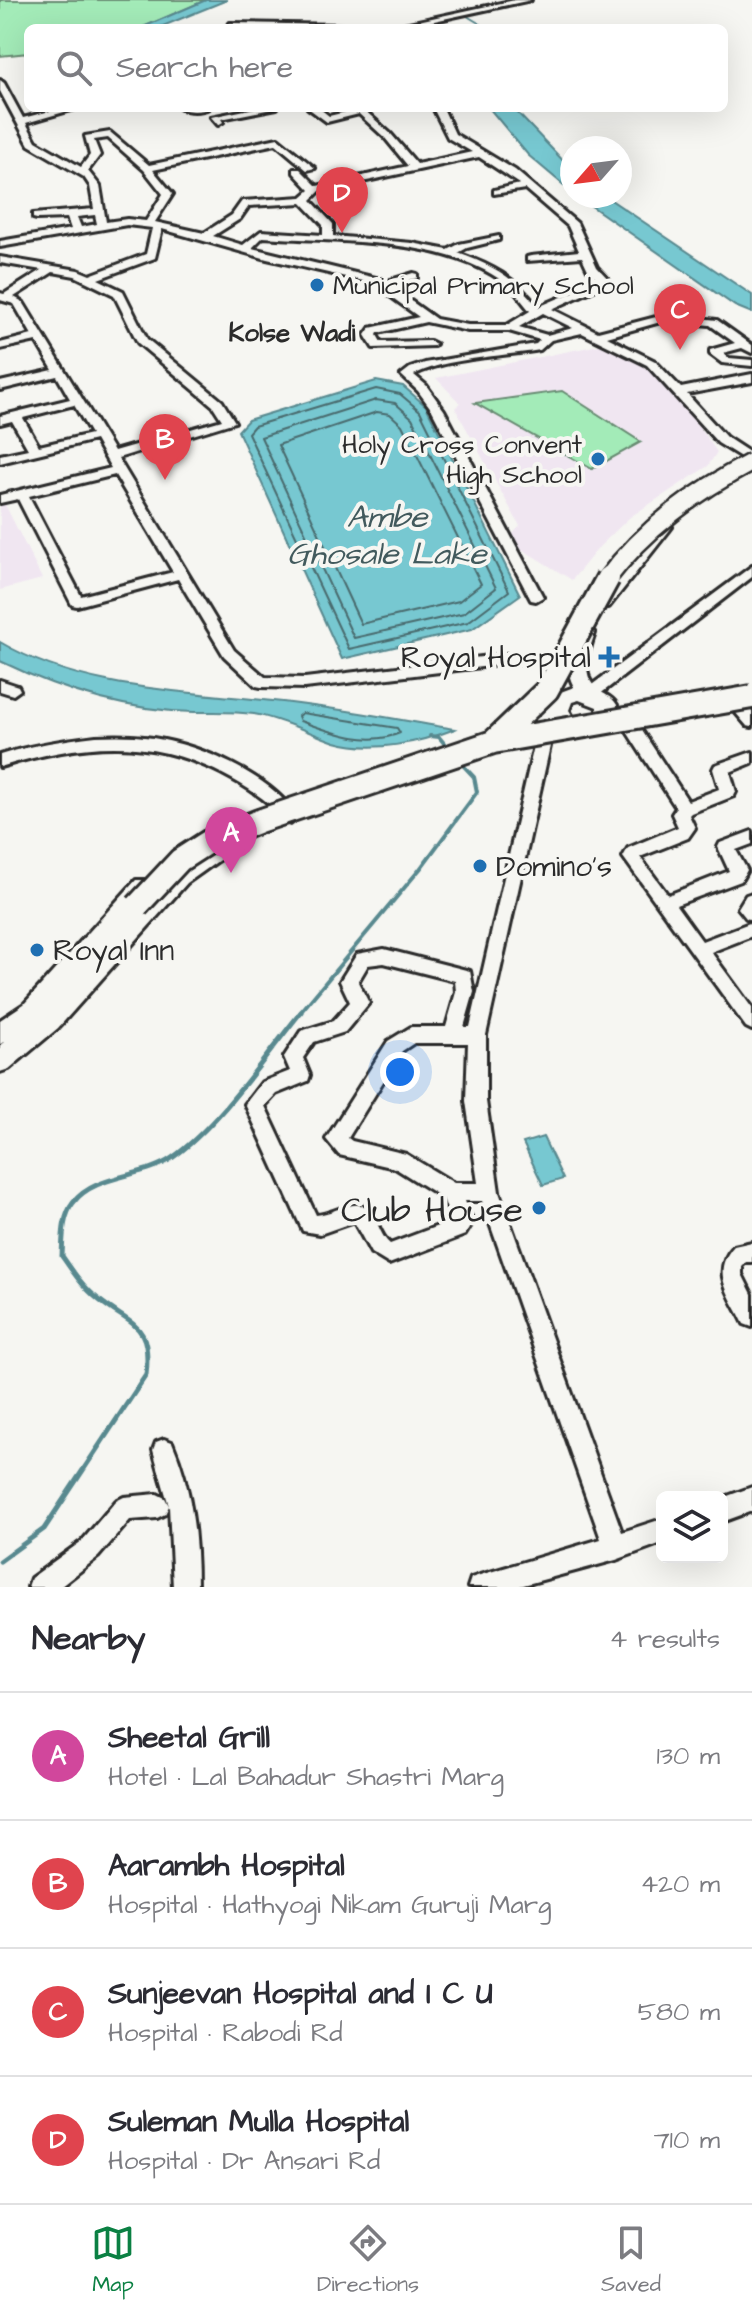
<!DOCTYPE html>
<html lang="en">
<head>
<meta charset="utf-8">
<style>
	body { margin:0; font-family:"Architects Daughter",sans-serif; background:#f7f7f7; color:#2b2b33 }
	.controls { position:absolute; right:24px; bottom:24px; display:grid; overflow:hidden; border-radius:12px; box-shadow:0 8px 32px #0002 }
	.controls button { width:72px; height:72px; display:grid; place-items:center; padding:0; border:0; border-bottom:2px solid #e1e1e2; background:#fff; color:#2b2b33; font:40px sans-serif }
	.compass { position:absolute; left:560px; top:136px; width:72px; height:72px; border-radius:50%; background:#fff; box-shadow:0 8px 32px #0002; rotate:242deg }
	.you { position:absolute; left:400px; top:1072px; width:28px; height:28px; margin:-20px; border:6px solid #fff; border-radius:50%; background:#1a73e8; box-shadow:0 0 0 12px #1a73e833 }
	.badge { display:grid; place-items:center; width:52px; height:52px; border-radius:50%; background:#0b8043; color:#fff; font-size:26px; font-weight:700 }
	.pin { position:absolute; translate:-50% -66px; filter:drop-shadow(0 2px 4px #0008) }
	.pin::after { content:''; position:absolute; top:42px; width:28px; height:24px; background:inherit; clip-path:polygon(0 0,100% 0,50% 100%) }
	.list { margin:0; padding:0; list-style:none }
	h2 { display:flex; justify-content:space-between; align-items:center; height:104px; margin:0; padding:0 32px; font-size:34px }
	h2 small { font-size:26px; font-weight:400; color:#7c7c81 }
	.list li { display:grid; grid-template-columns:52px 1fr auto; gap:24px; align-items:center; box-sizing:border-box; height:128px; padding:0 32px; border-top:2px solid #e1e1e2 }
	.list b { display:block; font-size:30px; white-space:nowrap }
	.list p { margin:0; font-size:26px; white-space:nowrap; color:#7c7c81 }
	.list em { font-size:26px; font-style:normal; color:#7c7c81 }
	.icon { flex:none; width:44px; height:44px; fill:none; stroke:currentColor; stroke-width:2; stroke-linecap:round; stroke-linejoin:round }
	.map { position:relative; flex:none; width:752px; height:1587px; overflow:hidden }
	.search { position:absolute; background:#fff; box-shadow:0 8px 32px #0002; left:24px; right:24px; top:24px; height:88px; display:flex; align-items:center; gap:20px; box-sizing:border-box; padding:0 28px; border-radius:12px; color:#7c7c81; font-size:30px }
	.sheet { height:616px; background:#fff }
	nav { display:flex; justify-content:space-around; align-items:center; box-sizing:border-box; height:112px; border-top:2px solid #e1e1e2; background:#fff; font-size:22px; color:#7c7c81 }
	nav a { display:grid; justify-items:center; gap:4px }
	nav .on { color:#0b8043 }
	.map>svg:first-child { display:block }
</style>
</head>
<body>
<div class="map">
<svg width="752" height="1587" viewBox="0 0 752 1587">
	<rect width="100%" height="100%" fill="#f6f6f2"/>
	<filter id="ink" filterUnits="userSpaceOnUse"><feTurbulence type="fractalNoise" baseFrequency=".0125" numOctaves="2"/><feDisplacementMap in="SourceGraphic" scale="16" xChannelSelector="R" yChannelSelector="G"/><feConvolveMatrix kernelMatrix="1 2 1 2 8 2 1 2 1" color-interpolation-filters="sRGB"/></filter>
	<g filter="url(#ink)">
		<path fill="#f0e6f1" d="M 604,344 L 646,368 L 685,407 L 717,452 L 708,466 L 630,517 L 600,546 L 572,580 L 507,540 L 520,526 L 455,408 L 460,403 L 436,378 Z
			M 4,502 L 42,579 L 0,590 L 0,503 Z"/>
		<path fill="#a3ebb8" stroke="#678b72" stroke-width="2" d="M 0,0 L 206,0 L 141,28 L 28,28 L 28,53 L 0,56 Z
			M 562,391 L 641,442 L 592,469 L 475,403 Z"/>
		<path fill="#77c8d1" stroke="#59898f" stroke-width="2" d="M 206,0 L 227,0 L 158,28 L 141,28 Z
			M 489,108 L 513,108 L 572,170 L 572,192 L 528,155 Z
			M 577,196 L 605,196 L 752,295 L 752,313 L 735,306 Z
			M 376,381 L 403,386 L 426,406 L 520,595 L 472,629 L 342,659 L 238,431 L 248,420 Z
			M 0,642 C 81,690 182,691 273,701 C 334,707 394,719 455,729 C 419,743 373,753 335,742 C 309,733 282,719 254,714 C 233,711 215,712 194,712 C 126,711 60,690 0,661 Z
			M 543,1137 L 563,1179 L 543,1185 L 523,1143 Z"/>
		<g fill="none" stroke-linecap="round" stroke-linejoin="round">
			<path stroke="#496a6d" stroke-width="2" d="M 376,389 L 400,394 L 420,411 L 509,591 L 468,622 L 349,649 L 248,433 L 254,426 Z
				M 376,400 L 395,403 L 412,418 L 496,588 L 464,613 L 354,638 L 261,437 Z
				M 377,412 L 390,414 L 402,425 L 481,584 L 459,601 L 361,624 L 278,445 Z
				M 302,713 L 397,728 L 400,733 C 367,747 332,732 300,721 L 298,716 Z"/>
			<path stroke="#59898f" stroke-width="2" d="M 462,13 L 487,28"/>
			<path stroke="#59898f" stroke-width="4" d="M 430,736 L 439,737 L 448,748
				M 299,1014 L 420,869 L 477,792 L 474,777 L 459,761"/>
			<path stroke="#59898f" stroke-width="5" d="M 0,1561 L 44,1529 L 146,1375 C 152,1322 132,1327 98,1299 C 83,1287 73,1272 62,1256 C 63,1239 62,1217 73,1203 C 94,1174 144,1178 172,1158 C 220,1124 263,1059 301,1012"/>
			<g stroke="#2b2b2b" stroke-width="6">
				<path id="minor" d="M 515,0 L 531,0 L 402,28 L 386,28 Z
					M 230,23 L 343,25 L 347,27 L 227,27 Z
					M 0,80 L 4,83 L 23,118 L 62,108 L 78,108 L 26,123 L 36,141 L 81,167 L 90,155 L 85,136 L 110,132 L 149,165 L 278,138 L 315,168 L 307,170 L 276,144 L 153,170 L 173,194 L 155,222 L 204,233 L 232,215 L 242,201 L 302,197 L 310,190 L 294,173 L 294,169 L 300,169 L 317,186 L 408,166 L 385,138 L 359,114 L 327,122 L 308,108 L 319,108 L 329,116 L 354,110 L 352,108 L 362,108 L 391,134 L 417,164 L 472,152 L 448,138 L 433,108 L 443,108 L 455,134 L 515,170 L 577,223 L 597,267 L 611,282 L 552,309 L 598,332 L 664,315 L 682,316 L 717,320 L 752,345 L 752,353 L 742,348 L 723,353 L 729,358 L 752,360 L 752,366 L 722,363 L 710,354 L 710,350 L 735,343 L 710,325 L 664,321 L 607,337 L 655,361 L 681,388 L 752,374 L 752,382 L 687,394 L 726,437 L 752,454 L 752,464 L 718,443 L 647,365 L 582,333 L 551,340 L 540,350 C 505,356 444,358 414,375 L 426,385 L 444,410 L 543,597 L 536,601 L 531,600 L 432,410 L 418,391 L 401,375 L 410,368 L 425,363 L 536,344 L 540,340 L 509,331 L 468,331 L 426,322 L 378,333 L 377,335 L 381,342 L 430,341 L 436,344 L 434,346 L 373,348 L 365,335 L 370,328 L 419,317 L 372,283 L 267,259 L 162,229 L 155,258 L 98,279 L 123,291 L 147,339 L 222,401 L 235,422 L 118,458 L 234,650 L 265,677 L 305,678 L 507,654 L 574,654 L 581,659 L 574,664 L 507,664 L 305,688 L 261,687 L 256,686 L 224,656 L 178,579 L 77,606 L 72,605 L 18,499 L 0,503 L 0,495 L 111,468 L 95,440 L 0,463 L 0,455 L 28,449 L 12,421 L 0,424 L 0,416 L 70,399 L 57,376 L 0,390 L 0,382 L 53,370 L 36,341 L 0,349 L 0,343 L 32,335 L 14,304 L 0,300 L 0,293 L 4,294 L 42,270 L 0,263 L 0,257 L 78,270 L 90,275 L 146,254 L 152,228 L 127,225 L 0,247 L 0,241 L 71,229 L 67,218 L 37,219 L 33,218 L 33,214 L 94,209 L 90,186 L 84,177 L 29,145 L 0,91 ZM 108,138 L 144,170 L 163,194 L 146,221 L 127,219 L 106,222 L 100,186 L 88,171 L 100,155 L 94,140 ZM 479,157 L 520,184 L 494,190 L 494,194 L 525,189 L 568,226 L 579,251 L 531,256 L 527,257 L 527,261 L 582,257 L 588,270 L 599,281 L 538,307 C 514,277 494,266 458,253 L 467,248 L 499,240 L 499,236 L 459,244 L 448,250 L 412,243 L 333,236 L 333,224 L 311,200 L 320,191 ZM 302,203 L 323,225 L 323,235 L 261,231 L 243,245 L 213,236 L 240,219 L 249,206 ZM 95,215 L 97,224 L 81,227 L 77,217 ZM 263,237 C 340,243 449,236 510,287 C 517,294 523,303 530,311 L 507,325 L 468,325 L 436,319 L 380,279 L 252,248 ZM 53,272 L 75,276 L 114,295 L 138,343 L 213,406 L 222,420 L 114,451 L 23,302 L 14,297 ZM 543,313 L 573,328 L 547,335 L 519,327 ZM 74,405 L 91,434 L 39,446 L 23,418 ZM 115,475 L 173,572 L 81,596 L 29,496 Z
					M 180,108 L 209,108 C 202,112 187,112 180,108 Z
					M 255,108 L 277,108 L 221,119 L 223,122 L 218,125 L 211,117 Z
					M 413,273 L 417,274 L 417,278 L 392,284 L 387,281 Z
					M 752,566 L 752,577 L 595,698 L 585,698 L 583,694 L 585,690 Z
					M 0,680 L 18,686 L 20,690 L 13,695 L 0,691 Z
					M 737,700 L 742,701 L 752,712 L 752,727 L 747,726 L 729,705 Z
					M 630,719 L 635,720 L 688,801 L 719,789 L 713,769 L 715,765 L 752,752 L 752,763 L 730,772 L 736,792 L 734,796 L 691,813 L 689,815 L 695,828 L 688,838 L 640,857 L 668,895 L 729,871 L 718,847 L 720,843 L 752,831 L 752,844 L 736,850 L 747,870 L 741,881 L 676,905 L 702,941 L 752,922 L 752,936 L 711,952 L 752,1008 L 752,1030 L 746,1027 L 623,857 L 628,848 L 678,827 L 672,814 L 676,808 L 622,724 Z
					M 544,732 L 552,737 L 486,1035 L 486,1101 L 499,1192 L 622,1532 L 662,1519 L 662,1543 L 616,1560 L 516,1587 L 468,1587 L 471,1578 L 480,1575 L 601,1539 L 482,1201 L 465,1201 L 473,1222 L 465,1235 L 389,1264 L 371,1253 L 354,1222 L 320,1234 L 303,1231 L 245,1104 L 262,1082 L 290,1071 L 284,1057 L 301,1031 L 333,1021 L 350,1002 L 340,981 L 357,954 L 384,949 L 470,971 L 474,992 L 464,1027 L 470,1027 L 536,737 ZM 384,963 L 455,981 L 456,992 L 446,1027 L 411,1027 L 388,1041 L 326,1139 L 339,1155 L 395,1168 L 443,1198 L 451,1221 L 390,1244 C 381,1236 379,1226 374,1216 C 360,1192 337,1214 316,1215 L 265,1106 L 276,1094 L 308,1081 L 310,1075 L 303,1058 L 314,1042 L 345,1032 L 369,1003 L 358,982 L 368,965 ZM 414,1043 L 468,1043 L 466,1101 L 478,1183 L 454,1183 L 406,1154 L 352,1141 L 348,1138 L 402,1051 Z
					M 96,736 C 115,735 134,735 153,738 C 200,745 273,776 298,818 L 290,824 C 280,821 276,810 268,803 C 257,794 245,786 232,779 C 153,735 84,742 0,767 L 0,755 C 31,745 63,740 96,736 Z
					M 752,893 L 752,920 L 746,918 L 738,908 L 746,895 Z
					M 752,1242 L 752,1262 L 746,1262 L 742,1266 L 742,1274 L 752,1294 L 752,1327 L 744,1324 C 731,1296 709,1273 734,1246 Z
					M 164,1439 L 172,1442 C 192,1489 197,1536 197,1587 L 173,1587 L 169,1506 L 165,1514 L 157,1518 L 130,1520 L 98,1557 L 60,1587 L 28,1587 L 31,1578 L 82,1541 L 116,1501 L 124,1497 L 157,1494 L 165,1498 L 169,1506 L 153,1450 L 156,1442 Z
					M 752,1487 L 752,1511 L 722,1522 L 722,1498 Z"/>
			</g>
			<g stroke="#2b2b2b" stroke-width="6">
				<path id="major" d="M 663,522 L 672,527 L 669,531 L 609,607 L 595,607 L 592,603 L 595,599 L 657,523 Z
					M 585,627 L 595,633 C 589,650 580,675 597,689 C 604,695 612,696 617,705 L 614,723 L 605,730 L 591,730 L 587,725 L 597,715 L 597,707 L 579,700 L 572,702 L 569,710 L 576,722 L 573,727 L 559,727 L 554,720 L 506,738 L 499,736 L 495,731 L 499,726 L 549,707 L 558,693 L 574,687 C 564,668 568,652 575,633 Z
					M 224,837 L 232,839 L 235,845 L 232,851 L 187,883 L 58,1028 L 9,1069 L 0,1072 L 0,1046 L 5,1042 L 0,1044 L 0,1020 L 24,1004 L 136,880 L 152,880 L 154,889 L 171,871 Z"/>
			</g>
			<use href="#minor" fill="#f6f6f2" fill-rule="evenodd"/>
			<use href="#major" fill="#f6f6f2" fill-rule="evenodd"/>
			<g stroke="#2b2b2b" stroke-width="22" stroke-linecap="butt">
				<path id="major-bridge-far1" d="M 606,580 C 645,528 695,492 752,462"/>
			</g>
			<g stroke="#2b2b2b" stroke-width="28" stroke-linecap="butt">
				<path id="major-bridge" d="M 494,741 L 547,690 L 608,578
					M 137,906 L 180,860 L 208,842 L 259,821 L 493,742 L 752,697"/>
			</g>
			<use href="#major-bridge-far1" stroke="#f6f6f2" stroke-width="17"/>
			<use href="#major-bridge" stroke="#f6f6f2" stroke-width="22"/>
		</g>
	</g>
	<g fill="#1f6fb2" stroke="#f6f6f2" stroke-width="3">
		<circle cx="317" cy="285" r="8"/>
		<circle cx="598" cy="459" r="8"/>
		<path d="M605 645h8v8h8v8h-8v8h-8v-8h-8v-8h8z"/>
		<circle cx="480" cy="866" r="8"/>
		<circle cx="37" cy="950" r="8"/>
		<circle cx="539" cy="1208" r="8"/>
	</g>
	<g text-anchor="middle" stroke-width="8" stroke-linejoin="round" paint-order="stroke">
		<g font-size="26" fill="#2b2b2b" stroke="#f6f6f2" text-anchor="start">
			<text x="333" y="294">Municipal Primary School</text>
			<text x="582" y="453" text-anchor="end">Holy Cross Convent<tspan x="582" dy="30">High School</tspan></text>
		</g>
		<g font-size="26" font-weight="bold" fill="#2b2b2b" stroke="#f6f6f2">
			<text x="292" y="341">Kolse Wadi</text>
		</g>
		<g font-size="30" fill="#2b2b2b" stroke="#f6f6f2" text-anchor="start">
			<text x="591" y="667" text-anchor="end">Royal Hospital</text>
			<text x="496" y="876">Domino's</text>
			<text x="53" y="960">Royal Inn</text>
		</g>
		<g font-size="32" font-style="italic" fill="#425a5d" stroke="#f6f6f2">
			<text x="387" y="527">Ambe<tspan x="387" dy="37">Ghosale Lake</tspan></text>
		</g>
		<g font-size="36" fill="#2b2b2b" stroke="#f6f6f2" text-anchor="end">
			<text x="523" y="1221">Club House</text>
		</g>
	</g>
</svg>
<div class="controls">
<button><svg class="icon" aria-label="layers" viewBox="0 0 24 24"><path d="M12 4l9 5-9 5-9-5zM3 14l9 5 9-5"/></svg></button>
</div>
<svg class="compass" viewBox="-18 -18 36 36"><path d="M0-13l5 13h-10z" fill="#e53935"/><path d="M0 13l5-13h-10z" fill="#7c7c81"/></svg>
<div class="you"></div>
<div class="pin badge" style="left:231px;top:873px;background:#d1479c">A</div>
<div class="pin badge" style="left:165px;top:480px;background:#e0444e">B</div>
<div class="pin badge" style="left:680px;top:350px;background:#e0444e">C</div>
<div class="pin badge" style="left:342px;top:233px;background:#e0444e">D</div>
<div class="search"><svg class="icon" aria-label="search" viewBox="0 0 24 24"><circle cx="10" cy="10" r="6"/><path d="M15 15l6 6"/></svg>Search here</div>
</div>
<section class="sheet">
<h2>Nearby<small>4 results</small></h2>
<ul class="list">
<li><span class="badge" style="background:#d1479c">A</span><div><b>Sheetal Grill</b><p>Hotel · Lal Bahadur Shastri Marg</p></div><em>130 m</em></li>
<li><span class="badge" style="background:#e0444e">B</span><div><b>Aarambh Hospital</b><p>Hospital · Hathyogi Nikam Guruji Marg</p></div><em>420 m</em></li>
<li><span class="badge" style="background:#e0444e">C</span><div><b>Sunjeevan Hospital and I C U</b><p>Hospital · Rabodi Rd</p></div><em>580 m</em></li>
<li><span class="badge" style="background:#e0444e">D</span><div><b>Suleman Mulla Hospital</b><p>Hospital · Dr Ansari Rd</p></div><em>710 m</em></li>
</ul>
</section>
<nav>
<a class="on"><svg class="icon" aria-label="map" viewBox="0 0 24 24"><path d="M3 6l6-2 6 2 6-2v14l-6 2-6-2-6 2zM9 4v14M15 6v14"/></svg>Map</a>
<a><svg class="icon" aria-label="directions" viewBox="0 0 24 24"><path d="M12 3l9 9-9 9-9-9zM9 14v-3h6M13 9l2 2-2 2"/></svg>Directions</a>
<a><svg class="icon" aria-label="saved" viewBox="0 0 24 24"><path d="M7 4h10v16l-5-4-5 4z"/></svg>Saved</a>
</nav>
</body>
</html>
